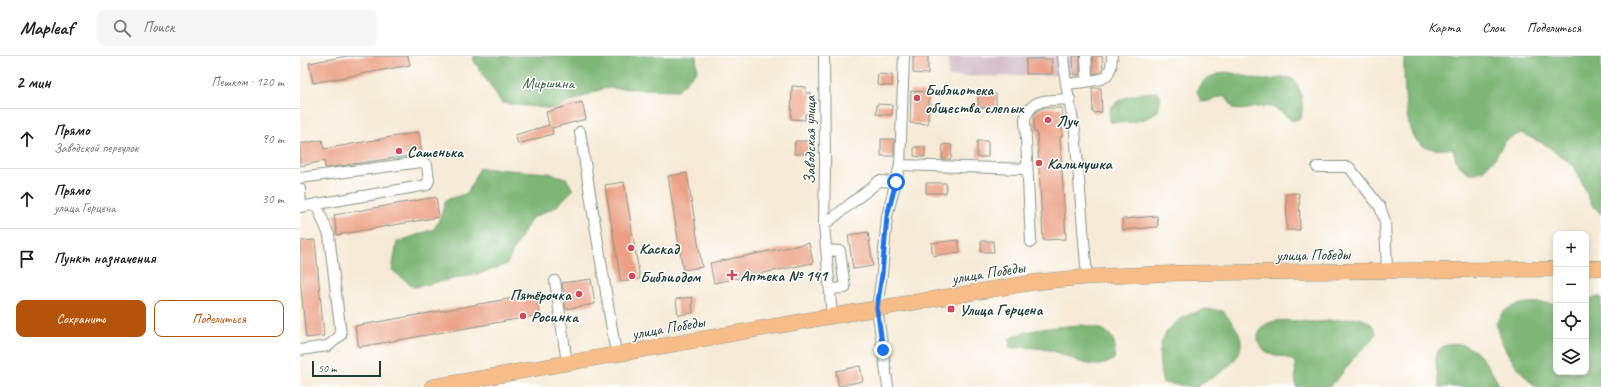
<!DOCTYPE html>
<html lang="ru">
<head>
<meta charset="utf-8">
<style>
	body { margin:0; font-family:Caveat,sans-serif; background:#f6f6f6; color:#222 }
	.controls { position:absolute; right:12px; bottom:12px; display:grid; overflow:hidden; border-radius:8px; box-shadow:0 2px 6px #0003 }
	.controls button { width:36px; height:36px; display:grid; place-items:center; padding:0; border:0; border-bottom:1px solid #e0e0e0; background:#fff; color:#222; font:20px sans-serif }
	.scale { position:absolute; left:12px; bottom:10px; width:69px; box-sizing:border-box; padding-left:4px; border:2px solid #1f3d34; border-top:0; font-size:11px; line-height:14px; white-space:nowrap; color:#1f3d34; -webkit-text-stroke:3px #fff; paint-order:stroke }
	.stop { position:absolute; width:12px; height:12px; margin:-9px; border:3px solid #1a73e8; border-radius:50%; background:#fff }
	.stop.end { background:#1a73e8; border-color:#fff; box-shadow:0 1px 4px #0008 }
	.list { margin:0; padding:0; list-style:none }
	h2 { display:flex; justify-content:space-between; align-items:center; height:52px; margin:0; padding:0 16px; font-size:17px }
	h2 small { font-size:13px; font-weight:400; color:#767676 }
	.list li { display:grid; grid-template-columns:26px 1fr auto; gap:12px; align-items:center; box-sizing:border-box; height:60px; padding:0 16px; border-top:1px solid #e0e0e0 }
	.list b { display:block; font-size:15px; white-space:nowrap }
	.list p { margin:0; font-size:13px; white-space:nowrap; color:#767676 }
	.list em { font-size:13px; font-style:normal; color:#767676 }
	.actions { display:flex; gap:8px; padding:12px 16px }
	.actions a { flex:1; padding:9px 0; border:1px solid #b45309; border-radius:8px; text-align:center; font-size:14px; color:#b45309 }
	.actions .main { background:#b45309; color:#fff }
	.icon { flex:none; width:22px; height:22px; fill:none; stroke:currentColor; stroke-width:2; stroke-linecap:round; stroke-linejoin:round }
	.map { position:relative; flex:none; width:1301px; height:331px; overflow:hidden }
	header { display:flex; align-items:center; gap:24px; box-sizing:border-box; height:56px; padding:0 20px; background:#fff; border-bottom:1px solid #e0e0e0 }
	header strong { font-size:19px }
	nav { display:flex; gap:22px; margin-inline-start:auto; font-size:14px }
	.search { width:280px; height:36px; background:#f6f6f6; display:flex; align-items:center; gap:10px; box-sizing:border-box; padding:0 14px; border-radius:8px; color:#767676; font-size:15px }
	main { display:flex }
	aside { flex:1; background:#fff }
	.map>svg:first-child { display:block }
</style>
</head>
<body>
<header>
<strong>Mapleaf</strong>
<div class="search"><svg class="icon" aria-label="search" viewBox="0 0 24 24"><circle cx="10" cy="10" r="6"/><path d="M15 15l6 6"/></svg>Поиск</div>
<nav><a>Карта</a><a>Слои</a><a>Поделиться</a></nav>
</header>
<main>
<aside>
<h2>2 мин<small>Пешком · 120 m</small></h2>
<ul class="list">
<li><svg class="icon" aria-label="ahead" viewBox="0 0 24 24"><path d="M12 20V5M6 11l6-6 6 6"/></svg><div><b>Прямо</b><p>Заводской переулок</p></div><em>90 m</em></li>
<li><svg class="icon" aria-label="ahead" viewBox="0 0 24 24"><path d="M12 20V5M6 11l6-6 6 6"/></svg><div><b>Прямо</b><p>улица Герцена</p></div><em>30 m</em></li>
<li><svg class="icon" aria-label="arrive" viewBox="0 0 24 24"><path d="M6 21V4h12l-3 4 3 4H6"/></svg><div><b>Пункт назначения</b></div></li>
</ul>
<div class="actions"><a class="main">Сохранить</a><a>Поделиться</a></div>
</aside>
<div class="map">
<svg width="1301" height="331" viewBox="0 0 1301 331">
	<rect width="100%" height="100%" fill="#fff"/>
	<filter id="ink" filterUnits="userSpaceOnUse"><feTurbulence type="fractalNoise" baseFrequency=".025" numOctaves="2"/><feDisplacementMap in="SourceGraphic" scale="8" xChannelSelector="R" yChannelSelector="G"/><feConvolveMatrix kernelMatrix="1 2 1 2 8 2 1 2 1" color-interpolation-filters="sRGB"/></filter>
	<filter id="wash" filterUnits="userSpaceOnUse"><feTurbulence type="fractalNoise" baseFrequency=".012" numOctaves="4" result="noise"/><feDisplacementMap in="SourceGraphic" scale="16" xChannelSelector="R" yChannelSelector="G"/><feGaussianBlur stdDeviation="0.9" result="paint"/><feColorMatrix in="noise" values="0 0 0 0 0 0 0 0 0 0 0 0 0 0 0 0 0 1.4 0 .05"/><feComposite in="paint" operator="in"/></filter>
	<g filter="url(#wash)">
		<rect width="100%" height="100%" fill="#f6ead6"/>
		<path fill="#d2bdc8" d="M 649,0 L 773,0 L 774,19 L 648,21 Z"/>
		<path fill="#7db674" stroke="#4e7a54" d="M 174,0 L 396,0 L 397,15 L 378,34 L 304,32 L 254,53 L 202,47 L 174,5 Z
			M 1104,0 L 1301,0 L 1301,158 L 1292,149 L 1274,110 L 1246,89 L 1221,77 L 1206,84 L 1195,102 L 1183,115 L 1171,118 C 1158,111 1156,107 1153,92 C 1140,95 1125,94 1115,83 C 1104,70 1104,18 1104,0 Z
			M 925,16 C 938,17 949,22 962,24 C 971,25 984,20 990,22 C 1002,25 1004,53 1001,62 L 992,65 C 987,61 982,56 976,53 C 964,46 947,56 934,53 L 927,42 L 924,40 L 905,46 L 901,45 L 897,35 C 901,23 913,19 925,16 Z
			M 855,36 L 859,37 L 861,41 L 858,55 C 842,66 831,68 811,66 C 801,42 840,37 855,36 Z
			M 179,112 L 249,117 L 266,122 L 273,134 L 256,151 L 232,162 L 218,185 L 207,208 L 182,217 L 114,231 L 92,214 L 97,186 L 134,173 L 140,162 L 146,144 L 168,137 Z
			M 1301,241 L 1301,331 L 1236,331 C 1216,311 1202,295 1196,267 C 1199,263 1202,256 1206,254 C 1221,245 1239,246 1256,248 L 1256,316 L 1286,316 L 1286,243 Z
			M 906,253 L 923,255 C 928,262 936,270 939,278 C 950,304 915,319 897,331 L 863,327 C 853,286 864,264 906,253 Z
			M 1058,262 C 1068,264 1073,268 1076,277 C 1072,287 1067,288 1060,295 C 1049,307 1041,321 1029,331 L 996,331 L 995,306 C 983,297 969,303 960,289 C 958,286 957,281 959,277 C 966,257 1002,267 1018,266 C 1032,265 1045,263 1058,262 Z
			M 780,269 C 803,271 819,276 814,303 C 795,318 773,301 753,295 C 739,291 724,291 710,292 L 709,283 C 728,272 758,271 780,269 Z
			M 1147,288 C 1151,288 1156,287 1160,288 C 1180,292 1191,314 1200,331 L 1139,331 C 1139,322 1133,302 1137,296 C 1139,293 1144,290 1147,288 Z"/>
		<g id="blocks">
			<path fill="#eba084" d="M 47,0 L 108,0 L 110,9 L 13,27 L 9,7 Z
				M 613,0 L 628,0 L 628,18 L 613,17 Z
				M 773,0 L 780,0 L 780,19 L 774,19 Z
				M 793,0 L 802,0 L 803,14 L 799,17 L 793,18 Z
				M 726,3 L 752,3 L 752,18 L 726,18 Z
				M 578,18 L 592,19 L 592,30 L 577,29 Z
				M 492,30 L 506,31 L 506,37 L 511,37 L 510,58 L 505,58 L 505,64 L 491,63 Z
				M 792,32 L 801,32 L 802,56 L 793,57 Z
				M 611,35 L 629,36 L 628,68 L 610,67 Z
				M 678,37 L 696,38 L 696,52 L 678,51 Z
				M 282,46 L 286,63 L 252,72 L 253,78 L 218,88 L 215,79 L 249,69 L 246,56 Z
				M 577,48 L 592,49 L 592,59 L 576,58 Z
				M 743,52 L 762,52 L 762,81 L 760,81 L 766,183 L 743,184 L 737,76 L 734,76 L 734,59 L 737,55 Z
				M 119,76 L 122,98 L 25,112 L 24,105 L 0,110 L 0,88 L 22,84 L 24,93 Z
				M 581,83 L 594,83 L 594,100 L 581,100 Z
				M 495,85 L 510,85 L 509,98 L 494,98 Z
				M 677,85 L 688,85 L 688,101 L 677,101 Z
				M 643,88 L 652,89 L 651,103 L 642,103 Z
				M 614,91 L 625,91 L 625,101 L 614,100 Z
				M 387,117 L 402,211 L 383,214 L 368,120 Z
				M 324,126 L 340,223 L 321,226 L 305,129 Z
				M 626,127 L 646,127 L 646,137 L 626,137 Z
				M 999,137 L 1000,174 L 987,174 L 986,138 Z
				M 136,141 L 139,161 L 37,179 L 34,159 Z
				M 857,160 L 858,171 L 823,174 L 822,163 Z
				M 568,176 L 573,210 L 553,213 L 548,179 Z
				M 15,184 L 24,280 L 6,282 L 0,223 L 0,185 Z
				M 658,184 L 660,196 L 633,200 L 631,187 Z
				M 681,185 L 693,185 L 694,196 L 681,196 Z
				M 509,187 L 513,207 L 414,227 L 410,207 Z
				M 291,223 L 295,248 L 266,253 L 262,227 Z
				M 236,238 L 240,259 L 59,291 L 55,270 Z
				M 392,241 L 393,257 L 378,259 L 376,243 Z
				M 560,310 L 563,325 L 539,330 L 536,315 Z"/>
		</g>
	</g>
	<g filter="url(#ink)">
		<use href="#blocks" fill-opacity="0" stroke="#8a9485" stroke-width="1"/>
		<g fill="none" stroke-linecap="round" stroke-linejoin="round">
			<g stroke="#8a9485" stroke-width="12">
				<path id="minor" d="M 524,0 L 525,107 L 524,169 L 532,260
					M 763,0 L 766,28 L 775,75 L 787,221
					M 785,26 L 801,23 L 807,20 L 811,11 L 812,0
					M 766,28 L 785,26 L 787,20 L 786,0
					M 280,76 L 316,298
					M 600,109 L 727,113
					M 1017,111 L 1049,111 L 1080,151 L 1085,165 L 1087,215
					M 0,122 L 121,106 L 127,109 L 129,124 L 127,129 L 0,151
					M 0,133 L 1,151
					M 524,169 L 579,125 L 596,126
					M 731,186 L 725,63 C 732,40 749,45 770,43
					M 526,194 L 540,195 L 545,232 L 530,233
					M 255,225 L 267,307
					M 0,294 L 28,290 L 41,279 L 29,179 L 16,148
					M 588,331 L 577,252 L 582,218 L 587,160 L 600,109 L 604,0"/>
			</g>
			<g stroke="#8a9485" stroke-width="16">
				<path id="highway" d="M 1286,212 L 1301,212
					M 132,331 L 532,260 L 736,226 L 787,221 L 880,217 L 1256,213"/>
			</g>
			<use href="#minor" stroke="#fff" stroke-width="10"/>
			<use href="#highway" stroke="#f7bd88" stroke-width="15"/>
		</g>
	</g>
	<g fill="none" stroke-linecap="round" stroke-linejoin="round" filter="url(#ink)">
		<path stroke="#1a73e8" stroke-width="5" d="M 583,294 L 577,252 L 582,218 L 587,160 L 596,126"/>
	</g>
	<g fill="#d1495b" stroke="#fff" stroke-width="1.5">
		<circle cx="617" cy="42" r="4"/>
		<circle cx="748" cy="64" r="4"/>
		<circle cx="99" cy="95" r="4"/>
		<circle cx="739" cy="107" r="4"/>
		<circle cx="331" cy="192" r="4"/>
		<path d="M430 213h4v4h4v4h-4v4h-4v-4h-4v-4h4z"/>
		<circle cx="332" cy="220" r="4"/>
		<circle cx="279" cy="238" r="4"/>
		<rect x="647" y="249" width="8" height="8" rx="2"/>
		<circle cx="223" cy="260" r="4"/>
	</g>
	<g text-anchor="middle" stroke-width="3" stroke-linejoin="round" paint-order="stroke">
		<g font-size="16" fill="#3e6349" stroke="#fff">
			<text x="248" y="32">Миршина</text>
		</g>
		<g font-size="16" font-weight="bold" fill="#1f3d34" stroke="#fff" text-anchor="start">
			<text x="625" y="39">Библиотека<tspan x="625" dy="18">общества слепых</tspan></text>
			<text x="756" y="70">Луч</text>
			<text x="107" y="101">Сашенька</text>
			<text x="747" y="113">Калинушка</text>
			<text x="339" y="198">Каскад</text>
			<text x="440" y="225">Аптека № 141</text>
			<text x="340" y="226">Библиодом</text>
			<text x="271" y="244" text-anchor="end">Пятёрочка</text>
			<text x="659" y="259">Улица Герцена</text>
			<text x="231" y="266">Росинка</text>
		</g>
		<g font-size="16" fill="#1f3d34" stroke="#fff">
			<text transform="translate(509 84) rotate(-90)" y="6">Заводская улица</text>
			<text transform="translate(1013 198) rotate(-1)" y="6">улица Победы</text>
			<text transform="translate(688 216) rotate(-9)" y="6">улица Победы</text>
			<text transform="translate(368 271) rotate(-10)" y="6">улица Победы</text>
		</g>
	</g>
</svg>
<div class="controls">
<button>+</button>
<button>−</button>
<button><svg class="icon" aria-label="locate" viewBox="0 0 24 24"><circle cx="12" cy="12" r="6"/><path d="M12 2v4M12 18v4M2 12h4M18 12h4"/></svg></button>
<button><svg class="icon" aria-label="layers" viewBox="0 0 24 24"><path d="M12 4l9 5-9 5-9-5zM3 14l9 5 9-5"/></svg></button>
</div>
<div class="scale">50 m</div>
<div class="stop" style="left:596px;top:126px"></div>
<div class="stop end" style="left:583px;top:294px"></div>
</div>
</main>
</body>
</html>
